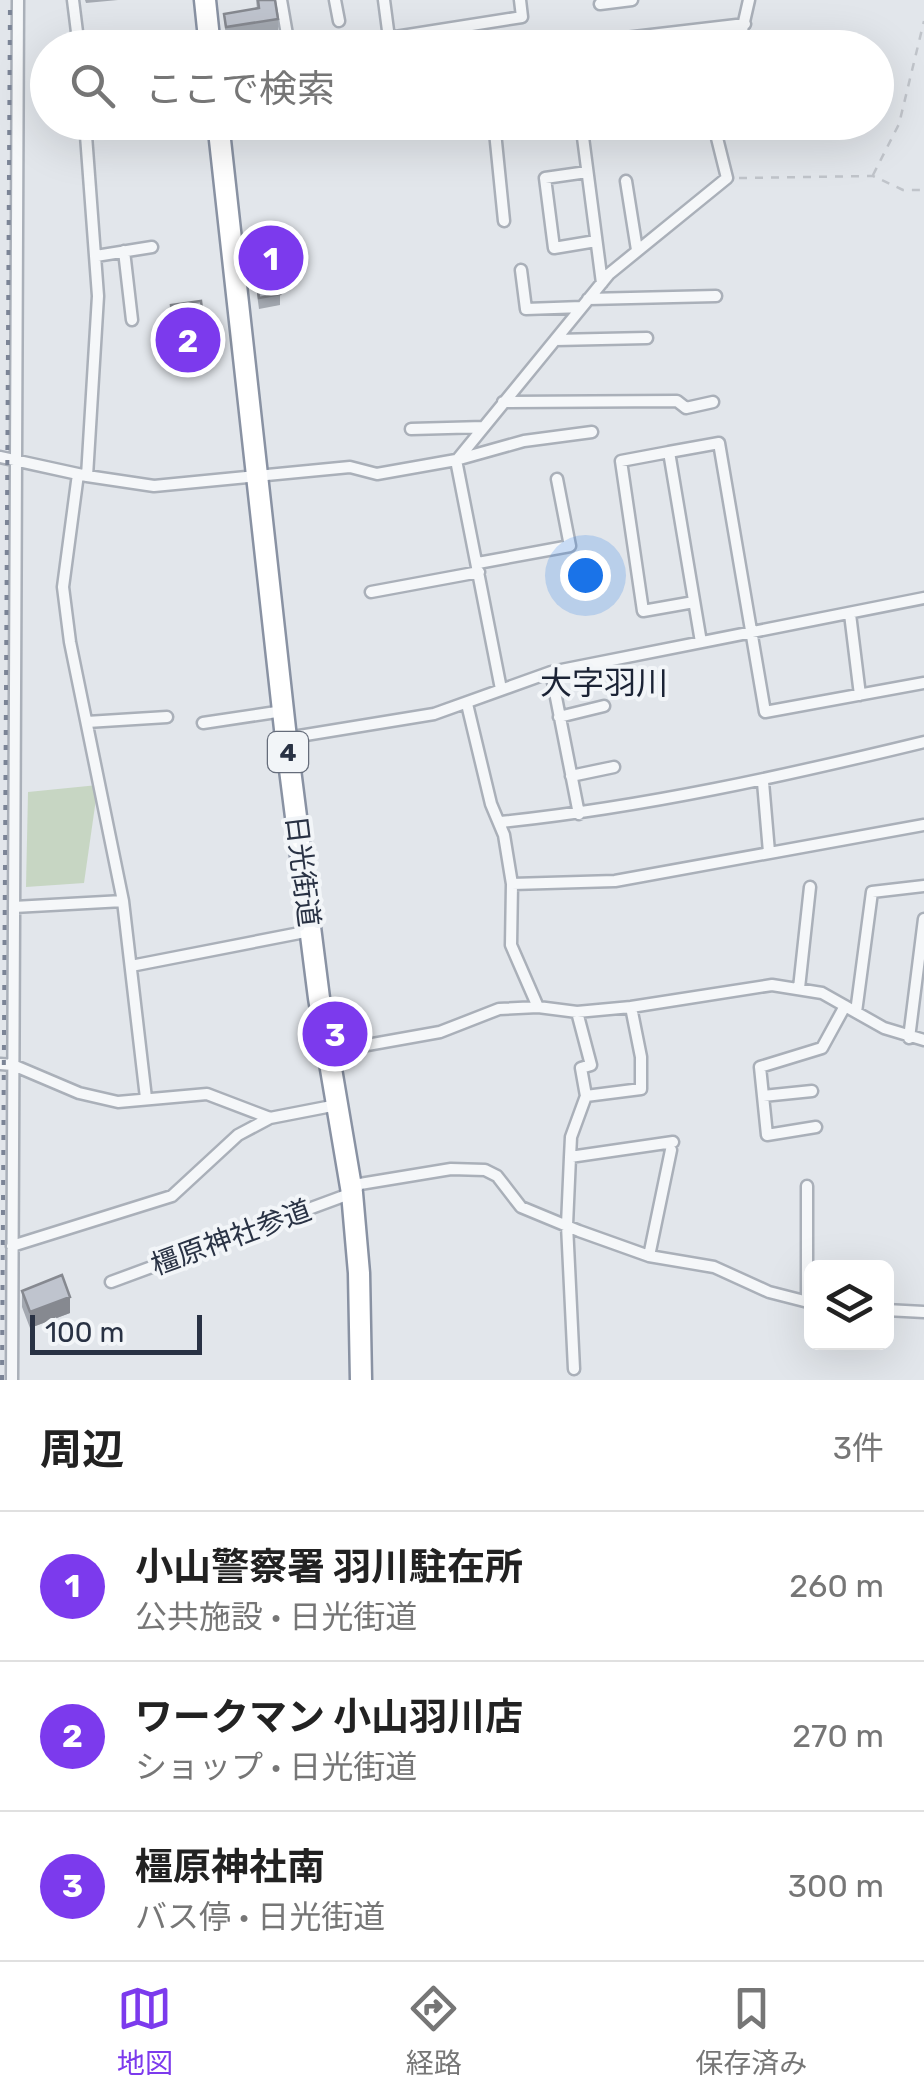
<!DOCTYPE html>
<html lang="ja">
<head>
<meta charset="utf-8">
<style>
	body { margin:0; font-family:Rubik,"Noto Sans JP",sans-serif; background:#f6f6f6; color:#222 }
	.controls { position:absolute; right:30px; bottom:30px; display:grid; overflow:hidden; border-radius:15px; box-shadow:0 10px 40px #0002 }
	.controls button { width:90px; height:90px; display:grid; place-items:center; padding:0; border:0; border-bottom:2px solid #e0e0e0; background:#fff; color:#222; font:50px sans-serif }
	.scale { position:absolute; left:30px; bottom:25px; width:172px; box-sizing:border-box; padding-left:10px; border:5px solid #293244; border-top:0; font-size:28px; line-height:35px; white-space:nowrap; color:#293244; -webkit-text-stroke:8px #f2f5f8; paint-order:stroke }
	.you { position:absolute; left:585px; top:575px; width:35px; height:35px; margin:-25px; border:8px solid #fff; border-radius:50%; background:#1a73e8; box-shadow:0 0 0 15px #1a73e833 }
	.badge { display:grid; place-items:center; width:65px; height:65px; border-radius:50%; background:#7c3aed; color:#fff; font-size:32px; font-weight:700 }
	.pin { position:absolute; translate:-50% -50%; border:5px solid #fff; box-shadow:0 2px 10px #0006 }
	.list { margin:0; padding:0; list-style:none }
	h2 { display:flex; justify-content:space-between; align-items:center; height:130px; margin:0; padding:0 40px; font-size:42px }
	h2 small { font-size:32px; font-weight:400; color:#767676 }
	.list li { display:grid; grid-template-columns:65px 1fr auto; gap:30px; align-items:center; box-sizing:border-box; height:150px; padding:0 40px; border-top:2px solid #e0e0e0 }
	.list b { display:block; font-size:38px; white-space:nowrap }
	.list p { margin:0; font-size:32px; white-space:nowrap; color:#767676 }
	.list em { font-size:32px; font-style:normal; color:#767676 }
	.icon { flex:none; width:55px; height:55px; fill:none; stroke:currentColor; stroke-width:2; stroke-linecap:round; stroke-linejoin:round }
	.map { position:relative; flex:none; width:924px; height:1380px; overflow:hidden }
	.search { position:absolute; background:#fff; box-shadow:0 10px 40px #0002; left:30px; right:30px; top:30px; height:110px; display:flex; align-items:center; gap:25px; box-sizing:border-box; padding:0 35px; border-radius:55px; color:#767676; font-size:38px }
	.sheet { height:580px; background:#fff }
	nav { display:flex; justify-content:space-around; align-items:center; box-sizing:border-box; height:140px; border-top:2px solid #e0e0e0; background:#fff; font-size:28px; color:#767676 }
	nav a { display:grid; justify-items:center; gap:5px }
	nav .on { color:#7c3aed }
	.map>svg:first-child { display:block }
</style>
</head>
<body>
<div class="map">
<svg width="924" height="1380" viewBox="0 0 924 1380">
	<rect width="100%" height="100%" fill="#e2e6eb"/>
	<path fill="#c7d6c3" d="M 98,785 L 84,883 L 26,887 L 28,792 Z"/>
	<g fill="none" stroke-linecap="round" stroke-linejoin="round">
		<g stroke="#aab0b9" stroke-width="15">
			<path id="street" d="M 73,0 L 79,48
				M 281,0 L 289,46
				M 335,0 L 339,21
				M 384,0 L 389,38 L 522,17 L 520,0
				M 600,4 L 632,0
				M 575,48 L 574,44 L 745,24
				M 738,48 L 749,0
				M 85,122 L 98,296 L 87,476
				M 494,122 L 504,221
				M 581,122 L 602,283
				M 587,172 L 545,178 L 554,248 L 596,241
				M 626,181 L 637,250
				M 124,251 L 132,320
				M 96,256 L 152,247
				M 521,270 L 526,309 L 582,307
				M 588,299 L 716,296
				M 555,340 L 647,338
				M 503,402 L 677,401 L 686,408 L 713,402
				M 411,429 L 484,427
				M 669,452 L 719,443 L 765,712 L 924,683
				M 0,457 L 87,476 L 154,486 L 350,467 L 377,474 L 456,460 L 524,441 L 592,432
				M 456,460 L 501,689
				M 457,460 L 609,274 L 727,178 L 717,138 L 718,122
				M 78,474 L 63,587 L 70,642 L 123,901 L 146,1098
				M 478,563 L 570,546 L 557,479
				M 371,592 L 479,572
				M 694,602 L 643,611 L 621,461 L 669,452 L 701,642
				M 850,614 L 860,695
				M 551,672 L 579,814
				M 467,704 L 491,804 L 504,835 L 512,884 L 511,945 L 538,1007
				M 559,717 L 604,706
				M 87,722 L 167,717
				M 203,723 L 283,711
				M 287,738 L 434,714 L 551,672 L 924,598
				M 571,776 L 614,767
				M 763,782 L 769,852
				M 501,822 C 645,807 784,776 924,742
				M 512,884 L 615,881 L 924,825
				M 14,907 L 123,901
				M 131,966 L 310,931
				M 799,988 L 810,887
				M 577,1012 L 591,1065 L 581,1068 L 586,1096
				M 856,1012 L 872,892 L 924,886
				M 909,1038 L 924,919
				M 328,1052 L 440,1032 L 499,1009 L 538,1007 L 577,1012 L 631,1007 L 772,985 L 822,993 L 884,1028 L 924,1040
				M 0,1064 L 13,1065 L 79,1093 L 118,1102 L 207,1094 L 270,1118 L 337,1105
				M 763,1096 L 812,1091
				M 816,1127 L 767,1135 L 760,1067 L 822,1048 L 845,1006
				M 570,1157 L 673,1142
				M 12,1246 L 172,1196 L 238,1135 L 270,1118
				M 649,1256 L 671,1150
				M 111,1282 L 352,1193 L 360,1184 L 451,1169 L 485,1170 L 497,1176 L 521,1207 L 579,1231 L 649,1256 L 714,1267 L 769,1292 L 812,1303
				M 807,1302 L 807,1186
				M 886,1310 L 924,1312
				M 574,1369 L 567,1225 L 570,1157 L 571,1137 L 586,1096 L 641,1089 L 641,1057 L 631,1007
				M 12,1380 L 18,0"/>
		</g>
		<g stroke="#8992a3" stroke-width="25">
			<path id="highway" d="M 205,0 L 210,48
				M 218,122 L 286,738 L 319,998 L 352,1193 L 359,1273 L 361,1380"/>
		</g>
		<path stroke="#c0c4ca" stroke-width="2.5" stroke-dasharray="8 8" stroke-linecap="butt" d="M 873,175 L 899,124 L 924,21
			M 739,178 L 873,176 L 903,190 L 924,190"/>
		<use href="#street" stroke="#f5f7f9" stroke-width="10"/>
		<use href="#highway" stroke="#fff" stroke-width="20"/>
		<path stroke="#7b8496" stroke-width="4" stroke-dasharray="5 10" stroke-linecap="butt" d="M 2,1380 L 10,0"/>
	</g>
	<path fill="#a4a9b1" d="M 85,0 L 118,0 L 86,3 Z
		M 256,0 L 275,0 L 278,19 L 278,33 L 226,41 L 224,14 L 257,9 Z
		M 163,122 L 189,122 L 190,138 L 172,139 L 170,126 L 163,127 Z
		M 245,122 L 297,122 L 246,130 Z
		M 254,242 L 288,251 L 288,262 L 275,264 L 280,294 L 280,305 L 259,309 L 257,294 L 257,284 L 259,283 L 254,253 Z
		M 171,305 L 206,343 L 206,359 L 175,362 L 171,321 Z
		M 22,1291 L 70,1313 L 30,1328 L 22,1307 Z"/>
	<path fill="#868990" d="M 70,1297 L 70,1313 L 30,1328 L 30,1312 Z"/>
	<path fill="#bfc4ce" stroke="#868990" stroke-width="2.5" d="M 258,0 L 275,0 L 278,19 L 226,27 L 224,14 L 259,8 Z
		M 171,122 L 189,122 L 190,127 L 172,128 Z
		M 286,238 L 288,251 L 273,253 L 280,294 L 259,298 L 257,284 L 261,283 L 254,242 Z
		M 201,301 L 206,343 L 175,346 L 171,305 Z
		M 62,1275 L 70,1297 L 30,1312 L 22,1291 Z"/>
	<g text-anchor="middle" stroke-width="8" stroke-linejoin="round" paint-order="stroke">
		<rect fill="#f2f5f8" stroke="#656c7a" stroke-width="2.5" x="268" y="732" width="40" height="40" rx="8"/>
		<g font-size="25" font-weight="bold" fill="#293244">
			<text x="288" y="761">4</text>
		</g>
		<g font-size="28" fill="#293244" stroke="#f2f5f8">
			<text transform="translate(303 871) rotate(83)" y="10">日光街道</text>
			<text transform="translate(231 1237) rotate(-20)" y="10">橿原神社参道</text>
		</g>
		<g font-size="32" fill="#1b2335" stroke="#f2f5f8">
			<text x="604" y="694">大字羽川</text>
		</g>
	</g>
</svg>
<div class="controls">
<button><svg class="icon" aria-label="layers" viewBox="0 0 24 24"><path d="M12 4l9 5-9 5-9-5zM3 14l9 5 9-5"/></svg></button>
</div>
<div class="scale">100 m</div>
<div class="you"></div>
<div class="pin badge" style="left:271px;top:258px">1</div>
<div class="pin badge" style="left:188px;top:340px">2</div>
<div class="pin badge" style="left:335px;top:1034px">3</div>
<div class="search"><svg class="icon" aria-label="search" viewBox="0 0 24 24"><circle cx="10" cy="10" r="6"/><path d="M15 15l6 6"/></svg>ここで検索</div>
</div>
<section class="sheet">
<h2>周辺<small>3件</small></h2>
<ul class="list">
<li><span class="badge">1</span><div><b>小山警察署 羽川駐在所</b><p>公共施設 · 日光街道</p></div><em>260 m</em></li>
<li><span class="badge">2</span><div><b>ワークマン 小山羽川店</b><p>ショップ · 日光街道</p></div><em>270 m</em></li>
<li><span class="badge">3</span><div><b>橿原神社南</b><p>バス停 · 日光街道</p></div><em>300 m</em></li>
</ul>
</section>
<nav>
<a class="on"><svg class="icon" aria-label="map" viewBox="0 0 24 24"><path d="M3 6l6-2 6 2 6-2v14l-6 2-6-2-6 2zM9 4v14M15 6v14"/></svg>地図</a>
<a><svg class="icon" aria-label="directions" viewBox="0 0 24 24"><path d="M12 3l9 9-9 9-9-9zM9 14v-3h6M13 9l2 2-2 2"/></svg>経路</a>
<a><svg class="icon" aria-label="saved" viewBox="0 0 24 24"><path d="M7 4h10v16l-5-4-5 4z"/></svg>保存済み</a>
</nav>
</body>
</html>
